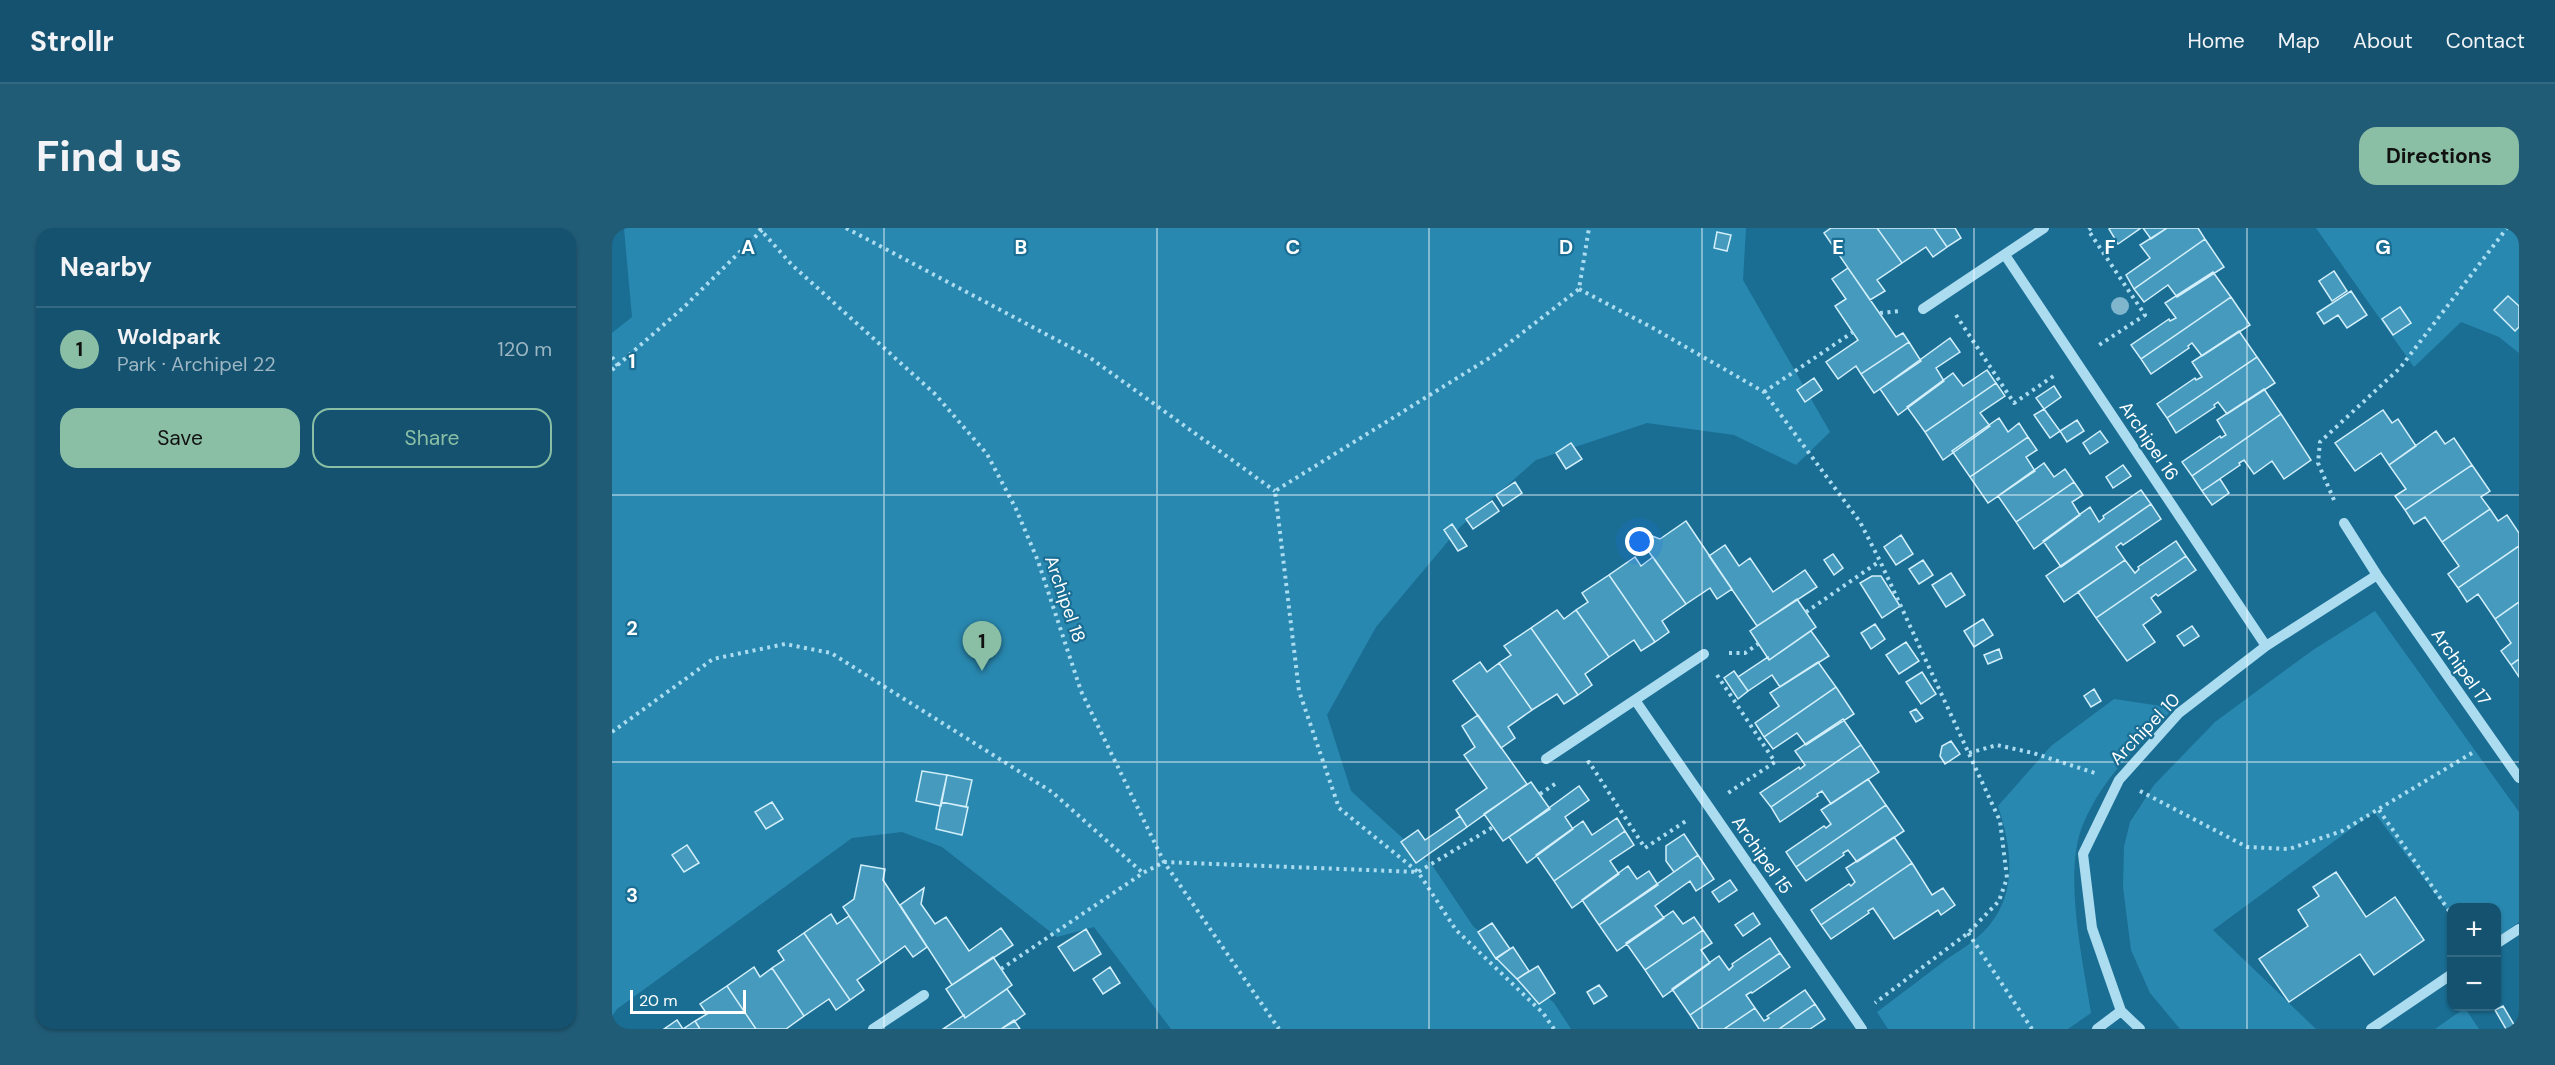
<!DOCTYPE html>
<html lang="en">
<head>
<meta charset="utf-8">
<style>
	body { margin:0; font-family:"DM Sans",sans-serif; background:#215c77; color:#f1f3f6 }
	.controls { position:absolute; right:18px; bottom:18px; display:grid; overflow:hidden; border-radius:12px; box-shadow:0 2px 4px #0004 }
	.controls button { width:54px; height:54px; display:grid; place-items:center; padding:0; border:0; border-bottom:2px solid #336982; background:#14526f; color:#f1f3f6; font:30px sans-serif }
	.scale { position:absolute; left:18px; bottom:15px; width:116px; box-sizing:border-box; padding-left:6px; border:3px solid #fff; border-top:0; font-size:16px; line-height:21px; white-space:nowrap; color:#fff; -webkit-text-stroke:4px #1a6e94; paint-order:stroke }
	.you { position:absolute; left:1028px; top:314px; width:21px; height:21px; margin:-15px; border:4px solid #fff; border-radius:50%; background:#1a73e8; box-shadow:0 0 0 9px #1a73e833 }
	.badge { display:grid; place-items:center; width:39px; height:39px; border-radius:50%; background:#8abfa5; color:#111; font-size:20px; font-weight:700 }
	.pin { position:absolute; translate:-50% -50px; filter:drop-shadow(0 2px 3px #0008) }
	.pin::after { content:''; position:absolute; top:32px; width:21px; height:18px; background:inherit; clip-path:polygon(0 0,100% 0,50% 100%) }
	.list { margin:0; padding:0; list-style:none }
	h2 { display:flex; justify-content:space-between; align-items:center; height:78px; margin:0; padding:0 24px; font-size:26px }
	h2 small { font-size:20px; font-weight:400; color:#9db6c3 }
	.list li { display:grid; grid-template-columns:39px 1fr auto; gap:18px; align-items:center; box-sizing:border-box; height:84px; padding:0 24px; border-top:2px solid #336982 }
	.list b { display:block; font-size:22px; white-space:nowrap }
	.list p { margin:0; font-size:20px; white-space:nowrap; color:#9db6c3 }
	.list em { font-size:20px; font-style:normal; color:#9db6c3 }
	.actions { display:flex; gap:12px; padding:18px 24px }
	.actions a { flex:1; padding:14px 0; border:2px solid #8abfa5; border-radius:18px; text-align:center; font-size:21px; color:#8abfa5 }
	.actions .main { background:#8abfa5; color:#111 }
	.map { position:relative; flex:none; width:1907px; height:801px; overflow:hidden; border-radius:18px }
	header { display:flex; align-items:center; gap:36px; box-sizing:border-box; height:84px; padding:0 30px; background:#14526f; border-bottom:2px solid #336982 }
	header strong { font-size:28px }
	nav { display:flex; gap:33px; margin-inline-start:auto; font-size:21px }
	.intro { display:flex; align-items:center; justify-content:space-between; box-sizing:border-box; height:144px; padding:0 36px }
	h1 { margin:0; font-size:42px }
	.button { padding:15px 27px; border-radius:18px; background:#8abfa5; color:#111; font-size:21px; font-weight:700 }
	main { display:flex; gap:36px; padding:0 36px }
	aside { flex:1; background:#14526f; border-radius:18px; box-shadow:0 2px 4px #0004 }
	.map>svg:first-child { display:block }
</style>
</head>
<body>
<header>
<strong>Strollr</strong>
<nav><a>Home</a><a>Map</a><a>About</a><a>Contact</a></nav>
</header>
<div class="intro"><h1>Find us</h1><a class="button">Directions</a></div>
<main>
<aside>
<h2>Nearby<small></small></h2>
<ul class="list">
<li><span class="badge">1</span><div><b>Woldpark</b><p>Park · Archipel 22</p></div><em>120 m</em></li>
</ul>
<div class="actions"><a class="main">Save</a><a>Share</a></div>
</aside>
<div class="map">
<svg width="1907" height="801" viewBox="0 0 1907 801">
	<rect width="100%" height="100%" fill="#1a6e94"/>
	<path fill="#2988b0" d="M 12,0 L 1134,0 L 1131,52 L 1218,204 L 1184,237 L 1122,207 L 1035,195 L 924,232 L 848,299 L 764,399 L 715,487 L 739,563 L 820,637 L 861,698 L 942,775 L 959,801 L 559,801 L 482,699 L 445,709 L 330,619 L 290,604 L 240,610 L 5,781 L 0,788 L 0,105 L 20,89 Z
		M 1704,0 L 1907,0 L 1907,125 L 1887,109 L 1849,94 L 1802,139 Z
		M 1763,383 L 1907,584 L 1907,694 L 1885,710 L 1884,680 L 1840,680 L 1839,687 L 1762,584 L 1601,702 L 1704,801 L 1568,801 L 1538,765 L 1519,722 L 1511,659 L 1512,619 L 1518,594 L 1542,557 L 1603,494 L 1701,422 Z
		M 1502,471 L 1562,480 C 1528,515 1492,548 1472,594 C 1450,642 1471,733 1479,785 L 1456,801 L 1276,801 L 1265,784 C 1288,767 1311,749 1335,731 C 1343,725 1353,720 1361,713 C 1407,677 1402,627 1386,578 L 1439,518 Z
		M 1853,780 L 1867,801 L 1823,801 Z"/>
	<path fill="#469abd" stroke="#d2effb" stroke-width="1.5" d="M 1219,0 L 1265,0 L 1290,35 L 1265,52 L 1273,63 L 1258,72 L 1212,5 Z
		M 1265,0 L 1322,0 L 1335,19 L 1321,29 L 1314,19 L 1290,35 Z
		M 1322,0 L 1343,0 L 1349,10 L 1335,19 Z
		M 1499,0 L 1529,0 L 1506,16 L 1497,1 Z
		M 1531,0 L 1555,0 L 1539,11 Z
		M 1555,0 L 1586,0 L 1593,11 L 1522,61 L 1514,47 L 1538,30 L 1528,17 Z
		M 1105,4 L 1119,7 L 1115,23 L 1102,20 Z
		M 1593,11 L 1612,39 L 1565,69 L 1556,57 L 1532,74 L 1522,61 Z
		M 1236,40 L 1284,109 L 1291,105 L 1297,114 L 1249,146 L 1244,138 L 1226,151 L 1214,134 L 1246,112 L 1223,78 L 1234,71 L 1220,51 Z
		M 1722,43 L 1735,63 L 1720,73 L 1707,53 Z
		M 1601,44 L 1619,69 L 1529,131 L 1519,117 L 1557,91 L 1558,93 L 1564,90 L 1553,75 Z
		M 1739,63 L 1755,87 L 1735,100 L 1726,87 L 1712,96 L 1705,85 Z
		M 1896,68 L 1907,78 L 1907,99 L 1903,103 L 1882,82 Z
		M 1619,69 L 1638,97 L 1590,128 L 1580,115 L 1576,118 L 1577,120 L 1539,146 L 1529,131 Z
		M 1788,79 L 1799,95 L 1781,107 L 1770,91 Z
		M 1627,103 L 1645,129 L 1555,190 L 1545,176 L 1583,150 L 1584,152 L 1590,149 L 1580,134 Z
		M 1338,110 L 1348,124 L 1324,140 L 1332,153 L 1286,187 L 1268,161 Z
		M 1297,114 L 1309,133 L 1262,165 L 1249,146 Z
		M 1645,129 L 1663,155 L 1615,186 L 1606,174 L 1602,177 L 1603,179 L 1564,205 L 1555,190 Z
		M 1375,142 L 1384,155 L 1313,204 L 1295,179 L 1341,145 L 1351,158 Z
		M 1202,150 L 1210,162 L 1193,174 L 1185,162 Z
		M 1384,155 L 1393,168 L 1368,185 L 1378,198 L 1331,232 L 1313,204 Z
		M 1442,158 L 1449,169 L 1432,181 L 1424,170 Z
		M 1652,161 L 1669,186 L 1580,248 L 1570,234 L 1608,208 L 1609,210 L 1614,207 L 1605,192 Z
		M 1432,181 L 1448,203 L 1438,210 L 1422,187 Z
		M 1771,182 L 1780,195 L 1786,191 L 1804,218 L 1777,237 L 1769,225 L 1743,243 L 1723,215 Z
		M 1669,186 L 1699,232 L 1672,251 L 1660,233 L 1642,246 L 1632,232 L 1627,235 L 1628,237 L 1590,263 L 1580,248 Z
		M 1387,190 L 1396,204 L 1407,195 L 1416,209 L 1358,249 L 1340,223 Z
		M 1465,192 L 1472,203 L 1455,214 L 1448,203 Z
		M 1488,203 L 1496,214 L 1478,226 L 1471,215 Z
		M 1824,203 L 1833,216 L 1842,210 L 1860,237 L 1793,282 L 1783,268 L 1794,261 L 1777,237 Z
		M 1416,209 L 1425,222 L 1414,229 L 1423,243 L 1376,275 L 1358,249 Z
		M 959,215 L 970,231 L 954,241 L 944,225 Z
		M 1432,235 L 1442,249 L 1453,241 L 1462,254 L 1404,294 L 1386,268 Z
		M 1511,237 L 1519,248 L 1501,260 L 1494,249 Z
		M 1860,237 L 1878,263 L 1869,269 L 1878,281 L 1830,314 L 1813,289 L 1802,296 L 1793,282 Z
		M 1608,251 L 1617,265 L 1600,277 L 1590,263 Z
		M 903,254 L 910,265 L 891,278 L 884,267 Z
		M 1462,254 L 1471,267 L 1460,274 L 1468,287 L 1422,321 L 1404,294 Z
		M 1529,262 L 1539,276 L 1449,339 L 1431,313 L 1478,279 L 1487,294 L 1492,290 L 1491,288 Z
		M 880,273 L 887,283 L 861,301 L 854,291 Z
		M 1539,276 L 1549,291 L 1511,317 L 1509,315 L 1504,319 L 1513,332 L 1452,374 L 1434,348 Z
		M 1878,281 L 1886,293 L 1895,287 L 1907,305 L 1907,318 L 1846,360 L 1836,346 L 1847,338 L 1830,314 Z
		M 1074,293 L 1120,361 L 1105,371 L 1098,360 L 1074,376 L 1027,310 L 1035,306 L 1048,311 Z
		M 840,296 L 855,318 L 846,323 L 832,302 Z
		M 1289,307 L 1301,326 L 1284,337 L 1272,319 Z
		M 1564,313 L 1574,328 L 1484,390 L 1466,364 L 1513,332 L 1523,345 L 1527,341 L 1526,339 Z
		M 1113,317 L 1127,338 L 1138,330 L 1161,364 L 1193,342 L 1205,359 L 1145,398 L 1097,328 Z
		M 1907,318 L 1907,374 L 1883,391 L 1866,366 L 1855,374 L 1846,360 Z
		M 1221,326 L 1231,340 L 1222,347 L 1212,332 Z
		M 1574,328 L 1584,342 L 1546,368 L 1544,366 L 1539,370 L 1549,384 L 1531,397 L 1543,414 L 1515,433 L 1484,390 Z
		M 1023,329 L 1029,338 L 1041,329 L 1074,376 L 1050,393 L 1057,404 L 1043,414 L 997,347 Z
		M 1311,332 L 1321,347 L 1307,356 L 1297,341 Z
		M 1339,345 L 1353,367 L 1334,379 L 1320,357 Z
		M 997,347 L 1043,414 L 1029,423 L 1022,412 L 997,429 L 964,382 L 976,374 L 970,365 Z
		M 1260,348 L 1269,348 L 1288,378 L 1270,390 L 1248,355 Z
		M 1185,371 L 1204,399 L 1157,432 L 1138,403 Z
		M 1907,374 L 1907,431 L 1899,437 L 1889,423 L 1899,415 L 1883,391 Z
		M 945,382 L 952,391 L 964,382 L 997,429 L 973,446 L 980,457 L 966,467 L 919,400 Z
		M 1371,391 L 1381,407 L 1362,419 L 1352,403 Z
		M 1263,396 L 1273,411 L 1259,421 L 1249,405 Z
		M 1580,398 L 1587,408 L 1572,418 L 1565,408 Z
		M 919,400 L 966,467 L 952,476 L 945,466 L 920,482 L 887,435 L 899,427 L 892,418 Z
		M 1199,403 L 1217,428 L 1168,459 L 1160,447 L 1136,463 L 1126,449 L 1156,429 L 1157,432 Z
		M 1294,414 L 1307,433 L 1287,446 L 1274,427 Z
		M 1387,421 L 1390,430 L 1376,436 L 1372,427 Z
		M 1907,431 L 1907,449 L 1899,437 Z
		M 868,434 L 875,444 L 887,435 L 920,482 L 896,499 L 903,510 L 889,520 L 841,453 Z
		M 1206,434 L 1224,459 L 1152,509 L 1143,495 L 1167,478 L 1158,465 Z
		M 1122,443 L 1136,463 L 1126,471 L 1112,450 Z
		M 1310,444 L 1324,466 L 1309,476 L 1294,454 Z
		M 1224,459 L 1242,486 L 1194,517 L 1185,505 L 1161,521 L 1152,509 Z
		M 1482,461 L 1489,473 L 1479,479 L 1472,468 Z
		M 1304,481 L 1311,490 L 1304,494 L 1298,484 Z
		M 866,487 L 915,556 L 855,599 L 844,582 L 875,560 L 852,527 L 863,519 L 850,498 Z
		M 1231,491 L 1249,517 L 1159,579 L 1148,565 L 1187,539 L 1188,541 L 1193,537 L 1183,523 Z
		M 1339,513 L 1348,526 L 1333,536 L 1328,528 L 1330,518 Z
		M 1249,517 L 1267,544 L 1219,576 L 1210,563 L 1205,566 L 1206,568 L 1168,594 L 1159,579 Z
		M 310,543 L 335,547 L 329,578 L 304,573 Z
		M 335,547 L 360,552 L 354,579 L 329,574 Z
		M 1256,551 L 1274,577 L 1184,639 L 1174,624 L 1212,598 L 1214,600 L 1219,596 L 1209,582 Z
		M 919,554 L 938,581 L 891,613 L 872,586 Z
		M 967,558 L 977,572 L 953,589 L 961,601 L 915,635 L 897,609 Z
		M 160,574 L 171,591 L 154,601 L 143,584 Z
		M 329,574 L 356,579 L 350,607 L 324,601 Z
		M 1274,577 L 1292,603 L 1245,634 L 1236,622 L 1231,625 L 1232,627 L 1194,653 L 1184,639 Z
		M 848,588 L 855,599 L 804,635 L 789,614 L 806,602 L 813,612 Z
		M 1005,590 L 1013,603 L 942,653 L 924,627 L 971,593 L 980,607 Z
		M 1013,603 L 1022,617 L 998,633 L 1007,646 L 960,680 L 942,653 Z
		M 1072,606 L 1086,627 L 1062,644 L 1054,633 L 1054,618 Z
		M 1282,609 L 1300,635 L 1209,697 L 1199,682 L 1237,656 L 1239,658 L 1243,654 L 1234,640 Z
		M 75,617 L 87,635 L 72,644 L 60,627 Z
		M 1086,627 L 1102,651 L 1084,663 L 1078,653 L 1043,678 L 1052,690 L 1005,723 L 987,697 Z
		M 1300,635 L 1320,667 L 1331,660 L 1343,677 L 1329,687 L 1326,682 L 1282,711 L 1261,680 L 1256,683 L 1257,685 L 1219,711 L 1209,697 Z
		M 249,637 L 273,641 L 271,652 L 315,719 L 301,729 L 293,718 L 269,735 L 231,679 L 242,671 Z
		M 1016,638 L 1025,651 L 1037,643 L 1046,657 L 987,697 L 970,672 Z
		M 1724,644 L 1754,689 L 1783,669 L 1812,712 L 1762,747 L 1748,726 L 1677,774 L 1647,731 L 1696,698 L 1686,682 L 1707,668 L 1701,659 Z
		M 1118,652 L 1125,662 L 1107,674 L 1100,664 Z
		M 312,660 L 309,676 L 323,696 L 334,689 L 357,723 L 389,700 L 401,717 L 340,757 L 288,677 Z
		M 1061,683 L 1071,696 L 1082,689 L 1091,702 L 1033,742 L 1014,715 Z
		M 1141,685 L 1148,696 L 1131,708 L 1123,697 Z
		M 219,686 L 225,696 L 237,688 L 269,735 L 245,752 L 252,762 L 238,772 L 192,705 Z
		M 880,695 L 898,721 L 884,731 L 866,704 Z
		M 474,701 L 489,726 L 462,743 L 446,719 Z
		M 1091,702 L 1100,715 L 1089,722 L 1098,735 L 1051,769 L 1033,742 Z
		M 192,705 L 238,772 L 224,782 L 217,771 L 192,788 L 160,740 L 172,732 L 166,723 Z
		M 1158,710 L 1168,725 L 1078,787 L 1060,761 L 1107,728 L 1117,742 L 1121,738 L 1120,736 Z
		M 901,719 L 917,743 L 905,751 L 884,730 Z
		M 1168,725 L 1178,739 L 1140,765 L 1139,764 L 1134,767 L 1143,780 L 1112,801 L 1087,801 L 1078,787 Z
		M 381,729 L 400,757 L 353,790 L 334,761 Z
		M 926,738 L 943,765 L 927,776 L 905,751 Z
		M 142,739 L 148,749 L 160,740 L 192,788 L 174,801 L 144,801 L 115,758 Z
		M 498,739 L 508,755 L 491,766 L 481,751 Z
		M 987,757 L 995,768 L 982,776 L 975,764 Z
		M 115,758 L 144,801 L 88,801 L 83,793 L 95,786 L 88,776 Z
		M 395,761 L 413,786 L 403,793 L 389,801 L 331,801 L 352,787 L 353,790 Z
		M 1193,762 L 1203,776 L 1167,801 L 1112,801 L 1143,780 L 1152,793 L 1157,790 L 1155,788 Z
		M 1203,776 L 1213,791 L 1198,801 L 1167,801 Z
		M 1891,778 L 1904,800 L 1903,801 L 1894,801 L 1883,782 Z
		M 65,792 L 71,801 L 52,801 Z
		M 402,792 L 408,801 L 389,801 Z
		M 83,793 L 88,801 L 71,801 Z"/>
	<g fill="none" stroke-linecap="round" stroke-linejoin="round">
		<path stroke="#abdcf0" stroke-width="4" stroke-dasharray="3 4.5" stroke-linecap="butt" d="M 147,0 L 180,37 L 323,166 L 375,226 L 404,281 L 426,333 L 469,463 L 552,634 L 667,801
			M 234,0 L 477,129 L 663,263
			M 1479,0 L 1476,2 L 1533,87 L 1484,119
			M 967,61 L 1041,100 L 1152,164 L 1248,294 L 1268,333 L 1388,593 L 1395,650 L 1387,673 L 1356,705 L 1263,775
			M 1268,85 L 1288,83
			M 1344,87 L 1402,175 L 1443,147
			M 0,129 L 6,138
			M 0,142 L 72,79 L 152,0
			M 1152,164 L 1241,104
			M 1722,272 L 1706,235 L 1708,214 L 1788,140 L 1895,0
			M 1194,384 L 1268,333
			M 1117,425 L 1133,425 L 1146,416
			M 1105,447 L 1163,534 L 1116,565
			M 0,504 L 101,431 L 173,416 L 219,425 L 440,564 L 531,645
			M 1357,525 L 1385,517 L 1421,525 L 1483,545
			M 975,535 L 977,534 L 1033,620 L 1077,591
			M 1528,563 L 1635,619 L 1677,621 L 1730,603 L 1860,525
			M 928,566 L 943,556
			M 1767,582 L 1840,687
			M 1356,705 L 1420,801
			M 389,741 L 531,645 L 552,634 L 806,644 L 881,599
			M 942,801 L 931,785 L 844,702 L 806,644 L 727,580 L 687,463 L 663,263 L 879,129 L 967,61 L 977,0"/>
		<path stroke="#abdcf0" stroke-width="10" d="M 1393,27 L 1654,418
			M 1311,81 L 1432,0
			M 1732,295 L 1765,347 L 1907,550
			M 1023,472 L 1250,801
			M 934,531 L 1092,426
			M 1884,716 L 1907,701
			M 261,801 L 312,767
			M 1485,801 L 1509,783
			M 1528,801 L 1509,783 L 1480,700 L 1471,626 L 1507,552 L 1567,485 L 1654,418 L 1765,347
			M 1759,801 L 1840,746"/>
	</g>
	<circle fill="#7fb5cd" cx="1508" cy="78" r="9"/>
	<path fill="none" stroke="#fff" stroke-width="1.5" stroke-opacity="0.55" d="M 272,0 L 272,801M 545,0 L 545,801M 817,0 L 817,801M 1090,0 L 1090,801M 1362,0 L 1362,801M 1635,0 L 1635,801M 0,267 L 1907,267M 0,534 L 1907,534"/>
	<g text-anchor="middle" stroke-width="4.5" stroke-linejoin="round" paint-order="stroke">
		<g font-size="18" fill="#fff" stroke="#1a6e94">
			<text transform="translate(1537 213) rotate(56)" y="6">Archipel 16</text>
			<text transform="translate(453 371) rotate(71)" y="6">Archipel 18</text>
			<text transform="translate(1849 439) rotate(55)" y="6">Archipel 17</text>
			<text transform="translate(1533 501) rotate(-46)" y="6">Archipel 10</text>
			<text transform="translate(1150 627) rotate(55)" y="6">Archipel 15</text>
		</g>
	</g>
	<g font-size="20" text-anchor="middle" font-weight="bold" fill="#fff" stroke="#1a6e94" stroke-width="4.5" stroke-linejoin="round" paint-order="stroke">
		<text x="136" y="26">A</text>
		<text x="409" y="26">B</text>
		<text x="681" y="26">C</text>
		<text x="954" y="26">D</text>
		<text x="1226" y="26">E</text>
		<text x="1498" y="26">F</text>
		<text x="1771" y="26">G</text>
		<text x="20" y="140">1</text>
		<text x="20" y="407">2</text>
		<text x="20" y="674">3</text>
	</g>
</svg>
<div class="controls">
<button>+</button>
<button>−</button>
</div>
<div class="scale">20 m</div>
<div class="you"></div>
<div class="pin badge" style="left:370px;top:443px">1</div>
</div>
</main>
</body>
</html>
